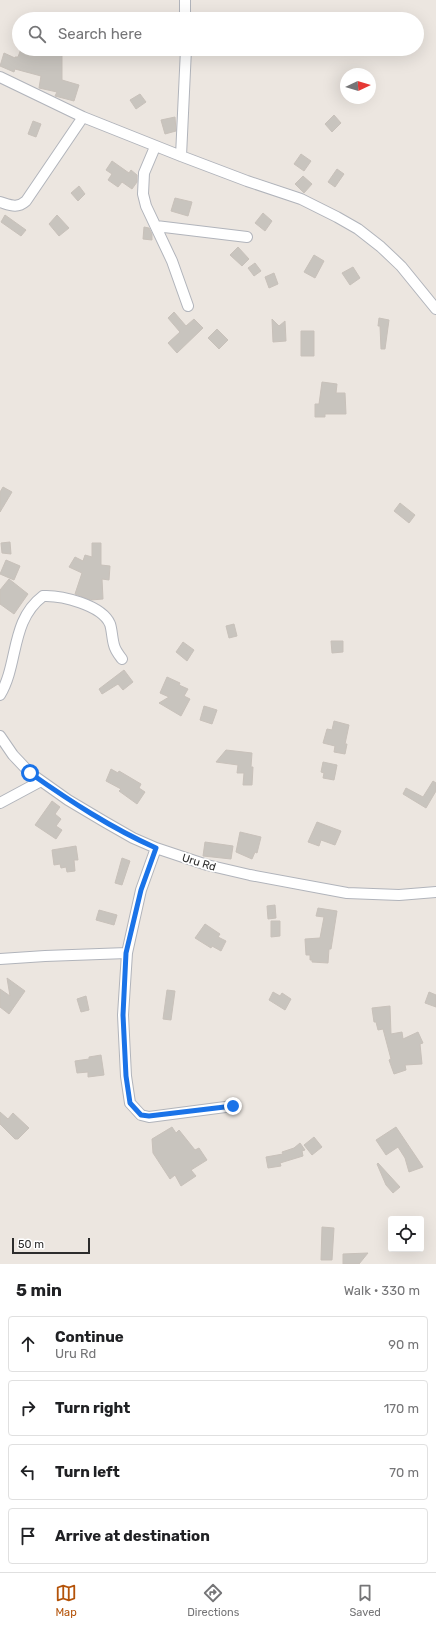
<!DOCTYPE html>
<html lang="en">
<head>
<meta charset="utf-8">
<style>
	body { margin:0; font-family:Rubik,sans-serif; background:#f6f6f6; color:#202124 }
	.controls { position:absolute; right:12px; bottom:12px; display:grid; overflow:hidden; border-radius:4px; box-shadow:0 4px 16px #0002 }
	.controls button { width:36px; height:36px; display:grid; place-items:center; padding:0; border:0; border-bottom:1px solid #e0e0e0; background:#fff; color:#202124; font:20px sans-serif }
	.compass { position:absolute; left:340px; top:68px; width:36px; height:36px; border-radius:50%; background:#fff; box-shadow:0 4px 16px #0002; rotate:86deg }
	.scale { position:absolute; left:12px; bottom:10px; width:78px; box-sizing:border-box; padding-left:4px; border:2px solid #2c2c2c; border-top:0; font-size:11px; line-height:14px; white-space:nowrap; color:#2c2c2c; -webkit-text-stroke:3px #fff; paint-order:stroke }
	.stop { position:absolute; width:12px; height:12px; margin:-9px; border:3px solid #1a73e8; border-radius:50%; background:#fff }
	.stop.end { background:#1a73e8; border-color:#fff; box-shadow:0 1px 4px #0008 }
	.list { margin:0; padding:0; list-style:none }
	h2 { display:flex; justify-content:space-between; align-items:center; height:52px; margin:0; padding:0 16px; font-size:17px }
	h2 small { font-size:13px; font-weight:400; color:#757577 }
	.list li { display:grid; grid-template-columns:26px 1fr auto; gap:12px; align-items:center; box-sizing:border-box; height:56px; margin:0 8px 8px; padding:0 8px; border:1px solid #e0e0e0; border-radius:4px }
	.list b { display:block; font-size:15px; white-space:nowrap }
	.list p { margin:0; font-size:13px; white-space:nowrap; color:#757577 }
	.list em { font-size:13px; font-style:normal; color:#757577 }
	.icon { flex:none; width:22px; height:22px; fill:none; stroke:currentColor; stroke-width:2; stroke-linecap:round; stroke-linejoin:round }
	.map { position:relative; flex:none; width:436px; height:1264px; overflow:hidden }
	.search { position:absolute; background:#fff; box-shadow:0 4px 16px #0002; left:12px; right:12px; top:12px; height:44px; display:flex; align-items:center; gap:10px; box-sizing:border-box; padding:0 14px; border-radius:22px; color:#757577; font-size:15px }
	.sheet { height:308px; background:#fff }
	nav { display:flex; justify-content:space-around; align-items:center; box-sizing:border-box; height:56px; border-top:1px solid #e0e0e0; background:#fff; font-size:11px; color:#757577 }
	nav a { display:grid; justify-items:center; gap:2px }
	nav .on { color:#b45309 }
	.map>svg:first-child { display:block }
</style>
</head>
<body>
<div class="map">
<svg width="436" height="1264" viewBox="0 0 436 1264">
	<rect width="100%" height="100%" fill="#ece6e0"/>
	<path fill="#c8c4be" stroke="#c8c1ba" d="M 21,49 L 31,49 L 29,55 L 62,54 L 62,80 L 79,85 L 74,101 L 55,96 L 57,92 L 39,88 L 41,76 L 15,69 L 14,72 L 0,66 L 4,53 L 15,58 L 15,57 L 18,57 Z
		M 140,94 L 146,102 L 136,109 L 130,100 Z
		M 334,115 L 341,123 L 332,132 L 325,124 Z
		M 175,117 L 176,131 L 165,134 L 161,120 Z
		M 33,121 L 41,124 L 36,137 L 28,134 Z
		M 301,154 L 311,161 L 304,171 L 294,164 Z
		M 112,161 L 129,173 L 131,170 L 137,175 L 137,182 L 132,189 L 122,182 L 118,187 L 108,180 L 112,174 L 106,170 Z
		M 337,169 L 344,174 L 335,187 L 328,182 Z
		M 303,176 L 312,184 L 304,193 L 295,184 Z
		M 79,186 L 85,194 L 78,201 L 71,193 Z
		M 175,198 L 192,202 L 188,216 L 171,211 Z
		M 263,213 L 272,221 L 265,231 L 255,223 Z
		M 5,215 L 26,230 L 21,236 L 1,222 Z
		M 57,215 L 69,228 L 59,236 L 49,224 Z
		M 144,227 L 149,228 L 152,234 L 152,240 L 143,239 Z
		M 238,247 L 249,259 L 242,266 L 230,255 Z
		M 314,255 L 324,261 L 315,278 L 304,272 Z
		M 255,263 L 261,271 L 254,276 L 248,268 Z
		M 353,267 L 360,278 L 350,285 L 342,273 Z
		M 274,273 L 278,284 L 269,288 L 265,277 Z
		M 174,312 L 186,326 L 194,319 L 203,328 L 177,353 L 168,343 L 180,332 L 168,318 Z
		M 379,318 L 389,320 L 385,349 L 381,349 L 380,326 L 378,326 Z
		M 272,319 L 279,326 L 285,321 L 286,341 L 273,342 Z
		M 217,329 L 228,340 L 219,349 L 208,338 Z
		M 301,331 L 314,331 L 314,356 L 301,356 Z
		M 322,382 L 337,384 L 336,393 L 345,393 L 346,414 L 325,414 L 325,417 L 315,417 L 315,404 L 319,404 Z
		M 3,487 L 12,492 L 0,512 L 0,492 Z
		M 400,503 L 415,515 L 409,523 L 394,511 Z
		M 10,542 L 11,554 L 2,553 L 1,543 Z
		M 92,543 L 101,543 L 101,565 L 110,566 L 109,580 L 102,579 L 103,599 L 91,600 L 75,594 L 82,573 L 69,567 L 75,557 L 83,561 L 85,555 L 92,557 Z
		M 6,560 L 20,566 L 14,580 L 0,574 Z
		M 9,579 L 28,594 L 14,614 L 0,604 L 0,590 Z
		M 234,624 L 237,636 L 229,638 L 226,626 Z
		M 331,641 L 343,641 L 343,652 L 332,653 Z
		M 183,642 L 194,650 L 187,661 L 176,652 Z
		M 124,670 L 133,682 L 123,690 L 118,684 L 102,694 L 99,689 Z
		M 167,677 L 180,683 L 179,685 L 188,689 L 184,696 L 190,699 L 181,716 L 159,703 L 169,697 L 160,693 Z
		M 204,706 L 217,710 L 212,724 L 200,720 Z
		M 334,721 L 349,725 L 345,744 L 347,744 L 345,754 L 334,752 L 335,746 L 323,743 L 327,729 L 332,730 Z
		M 226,750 L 252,753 L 251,767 L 253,767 L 252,785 L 243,785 L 244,773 L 237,773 L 238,765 L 216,762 Z
		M 323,762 L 337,765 L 334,780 L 323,778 L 324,773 L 321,772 Z
		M 111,769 L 118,773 L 119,771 L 141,784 L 139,788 L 145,792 L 137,804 L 119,791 L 121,789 L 106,781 Z
		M 433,781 L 436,783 L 436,791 L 426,808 L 403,794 L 406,788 L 423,797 Z
		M 52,801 L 60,807 L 55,814 L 61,819 L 56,826 L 62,830 L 56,839 L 35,825 Z
		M 317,822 L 341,831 L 335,845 L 321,840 L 319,846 L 308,842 Z
		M 240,832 L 261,837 L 257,853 L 255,852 L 252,859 L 236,852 Z
		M 205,842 L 233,846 L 231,859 L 203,856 Z
		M 76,846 L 78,860 L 74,860 L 75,871 L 67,872 L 66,867 L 61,868 L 60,864 L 54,865 L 52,850 Z
		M 122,858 L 130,861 L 122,885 L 115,883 Z
		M 275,905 L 276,918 L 268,919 L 267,906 Z
		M 318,908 L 337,911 L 331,949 L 329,949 L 328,963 L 312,962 L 312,960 L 310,960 L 310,955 L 306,955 L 305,939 L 320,938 L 324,917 L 316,916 Z
		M 99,910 L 117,915 L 114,925 L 96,920 Z
		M 271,921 L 280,921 L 280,936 L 271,937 Z
		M 205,924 L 220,934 L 218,937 L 226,941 L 221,951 L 212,946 L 211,948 L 195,938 Z
		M 7,978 L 25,991 L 9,1014 L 0,1007 L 0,989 L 10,996 Z
		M 167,990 L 175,991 L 171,1020 L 163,1019 Z
		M 273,992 L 280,996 L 282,993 L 291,999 L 285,1010 L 269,1000 Z
		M 429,992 L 436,995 L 436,1007 L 425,1003 Z
		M 86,996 L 89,1010 L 81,1012 L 77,999 Z
		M 390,1006 L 391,1034 L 402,1032 L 403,1039 L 418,1032 L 423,1043 L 420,1044 L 422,1064 L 405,1065 L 406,1070 L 394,1074 L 389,1060 L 391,1059 L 383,1029 L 378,1030 L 376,1022 L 374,1022 L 372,1008 Z
		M 101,1055 L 104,1075 L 88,1077 L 88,1072 L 77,1073 L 75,1061 L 89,1059 L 89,1057 Z
		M 0,1112 L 8,1119 L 13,1113 L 29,1128 L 18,1139 L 15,1139 L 0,1124 Z
		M 172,1127 L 176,1133 L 179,1130 L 195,1150 L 199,1148 L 207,1160 L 191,1170 L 196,1176 L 181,1186 L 175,1175 L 170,1179 L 153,1153 L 152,1139 Z
		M 396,1127 L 423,1167 L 409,1172 L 405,1158 L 398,1147 L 386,1155 L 376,1140 Z
		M 314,1137 L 322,1147 L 312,1155 L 304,1145 Z
		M 300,1143 L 305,1150 L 302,1151 L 303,1156 L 280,1163 L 281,1166 L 268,1168 L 266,1157 L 283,1154 L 282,1152 L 294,1148 Z
		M 378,1163 L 400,1187 L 393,1193 L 386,1185 L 377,1164 Z
		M 322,1227 L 334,1228 L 332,1260 L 321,1260 Z
		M 368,1253 L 359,1264 L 343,1264 L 343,1254 Z"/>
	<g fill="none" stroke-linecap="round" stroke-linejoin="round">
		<g stroke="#b1b4bb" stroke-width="12">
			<path id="minor" d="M 185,0 L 185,19
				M 0,77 L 83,117 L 181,156 L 247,181 L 301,199 L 337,217 L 358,229 L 381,247 L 401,266 L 436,309
				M 155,147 L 144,173 L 143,194 L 146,206 L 172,261 L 188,306
				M 181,156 L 186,49
				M 0,202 C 10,205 17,209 26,201 L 83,117
				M 156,226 L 247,237
				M 0,695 C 19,663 10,621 43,596 C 61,595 102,605 110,624 C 112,630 112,638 114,645 C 115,650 119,655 122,659
				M 0,736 L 13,755 L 30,773 L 68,800 L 105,822 L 133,838 L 156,848 L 207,865 L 250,875 L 347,893 L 399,895 L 436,892
				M 0,803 L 41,781
				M 156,848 L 141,890 L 127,953 L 123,1015 L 126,1076 L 130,1103 L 141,1115 L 149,1117 L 233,1106
				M 0,959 L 45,956 L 127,953"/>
		</g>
		<use href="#minor" stroke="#fff" stroke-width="10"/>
	</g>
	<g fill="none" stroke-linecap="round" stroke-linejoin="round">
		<path stroke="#1a73e8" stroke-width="5" d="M 30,773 C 70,801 111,828 156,848 L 141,890 L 126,953 L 123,1015 L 126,1076 L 130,1103 L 141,1115 L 149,1116 L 233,1106"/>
	</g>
	<g text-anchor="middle" stroke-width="3.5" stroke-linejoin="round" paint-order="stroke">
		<g font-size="11" fill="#2c2c2c" stroke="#fff">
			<text transform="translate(199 862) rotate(17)" y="4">Uru Rd</text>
		</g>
	</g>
</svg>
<div class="controls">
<button><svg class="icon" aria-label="locate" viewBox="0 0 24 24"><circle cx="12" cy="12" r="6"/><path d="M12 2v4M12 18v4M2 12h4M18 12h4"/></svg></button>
</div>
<svg class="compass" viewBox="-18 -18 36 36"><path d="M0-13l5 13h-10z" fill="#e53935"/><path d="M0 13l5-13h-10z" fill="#757577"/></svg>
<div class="scale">50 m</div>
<div class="stop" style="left:30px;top:773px"></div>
<div class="stop end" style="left:233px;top:1106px"></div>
<div class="search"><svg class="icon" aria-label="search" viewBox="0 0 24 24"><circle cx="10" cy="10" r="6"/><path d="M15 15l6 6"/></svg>Search here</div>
</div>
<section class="sheet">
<h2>5 min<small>Walk · 330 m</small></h2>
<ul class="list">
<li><svg class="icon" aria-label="ahead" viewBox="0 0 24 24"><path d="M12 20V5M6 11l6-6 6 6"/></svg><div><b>Continue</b><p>Uru Rd</p></div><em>90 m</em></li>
<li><svg class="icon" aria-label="right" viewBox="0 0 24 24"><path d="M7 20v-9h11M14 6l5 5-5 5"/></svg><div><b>Turn right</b></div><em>170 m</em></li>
<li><svg class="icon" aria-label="left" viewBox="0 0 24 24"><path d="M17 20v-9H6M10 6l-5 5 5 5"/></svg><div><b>Turn left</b></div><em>70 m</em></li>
<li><svg class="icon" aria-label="arrive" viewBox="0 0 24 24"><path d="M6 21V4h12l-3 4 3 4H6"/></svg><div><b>Arrive at destination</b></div></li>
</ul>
</section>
<nav>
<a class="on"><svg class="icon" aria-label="map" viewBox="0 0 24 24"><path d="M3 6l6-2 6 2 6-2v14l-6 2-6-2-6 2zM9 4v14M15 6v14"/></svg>Map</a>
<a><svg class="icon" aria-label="directions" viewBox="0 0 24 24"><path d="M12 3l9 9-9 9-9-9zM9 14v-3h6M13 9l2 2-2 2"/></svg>Directions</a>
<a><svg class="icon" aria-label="saved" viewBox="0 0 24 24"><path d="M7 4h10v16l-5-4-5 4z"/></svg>Saved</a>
</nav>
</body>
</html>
